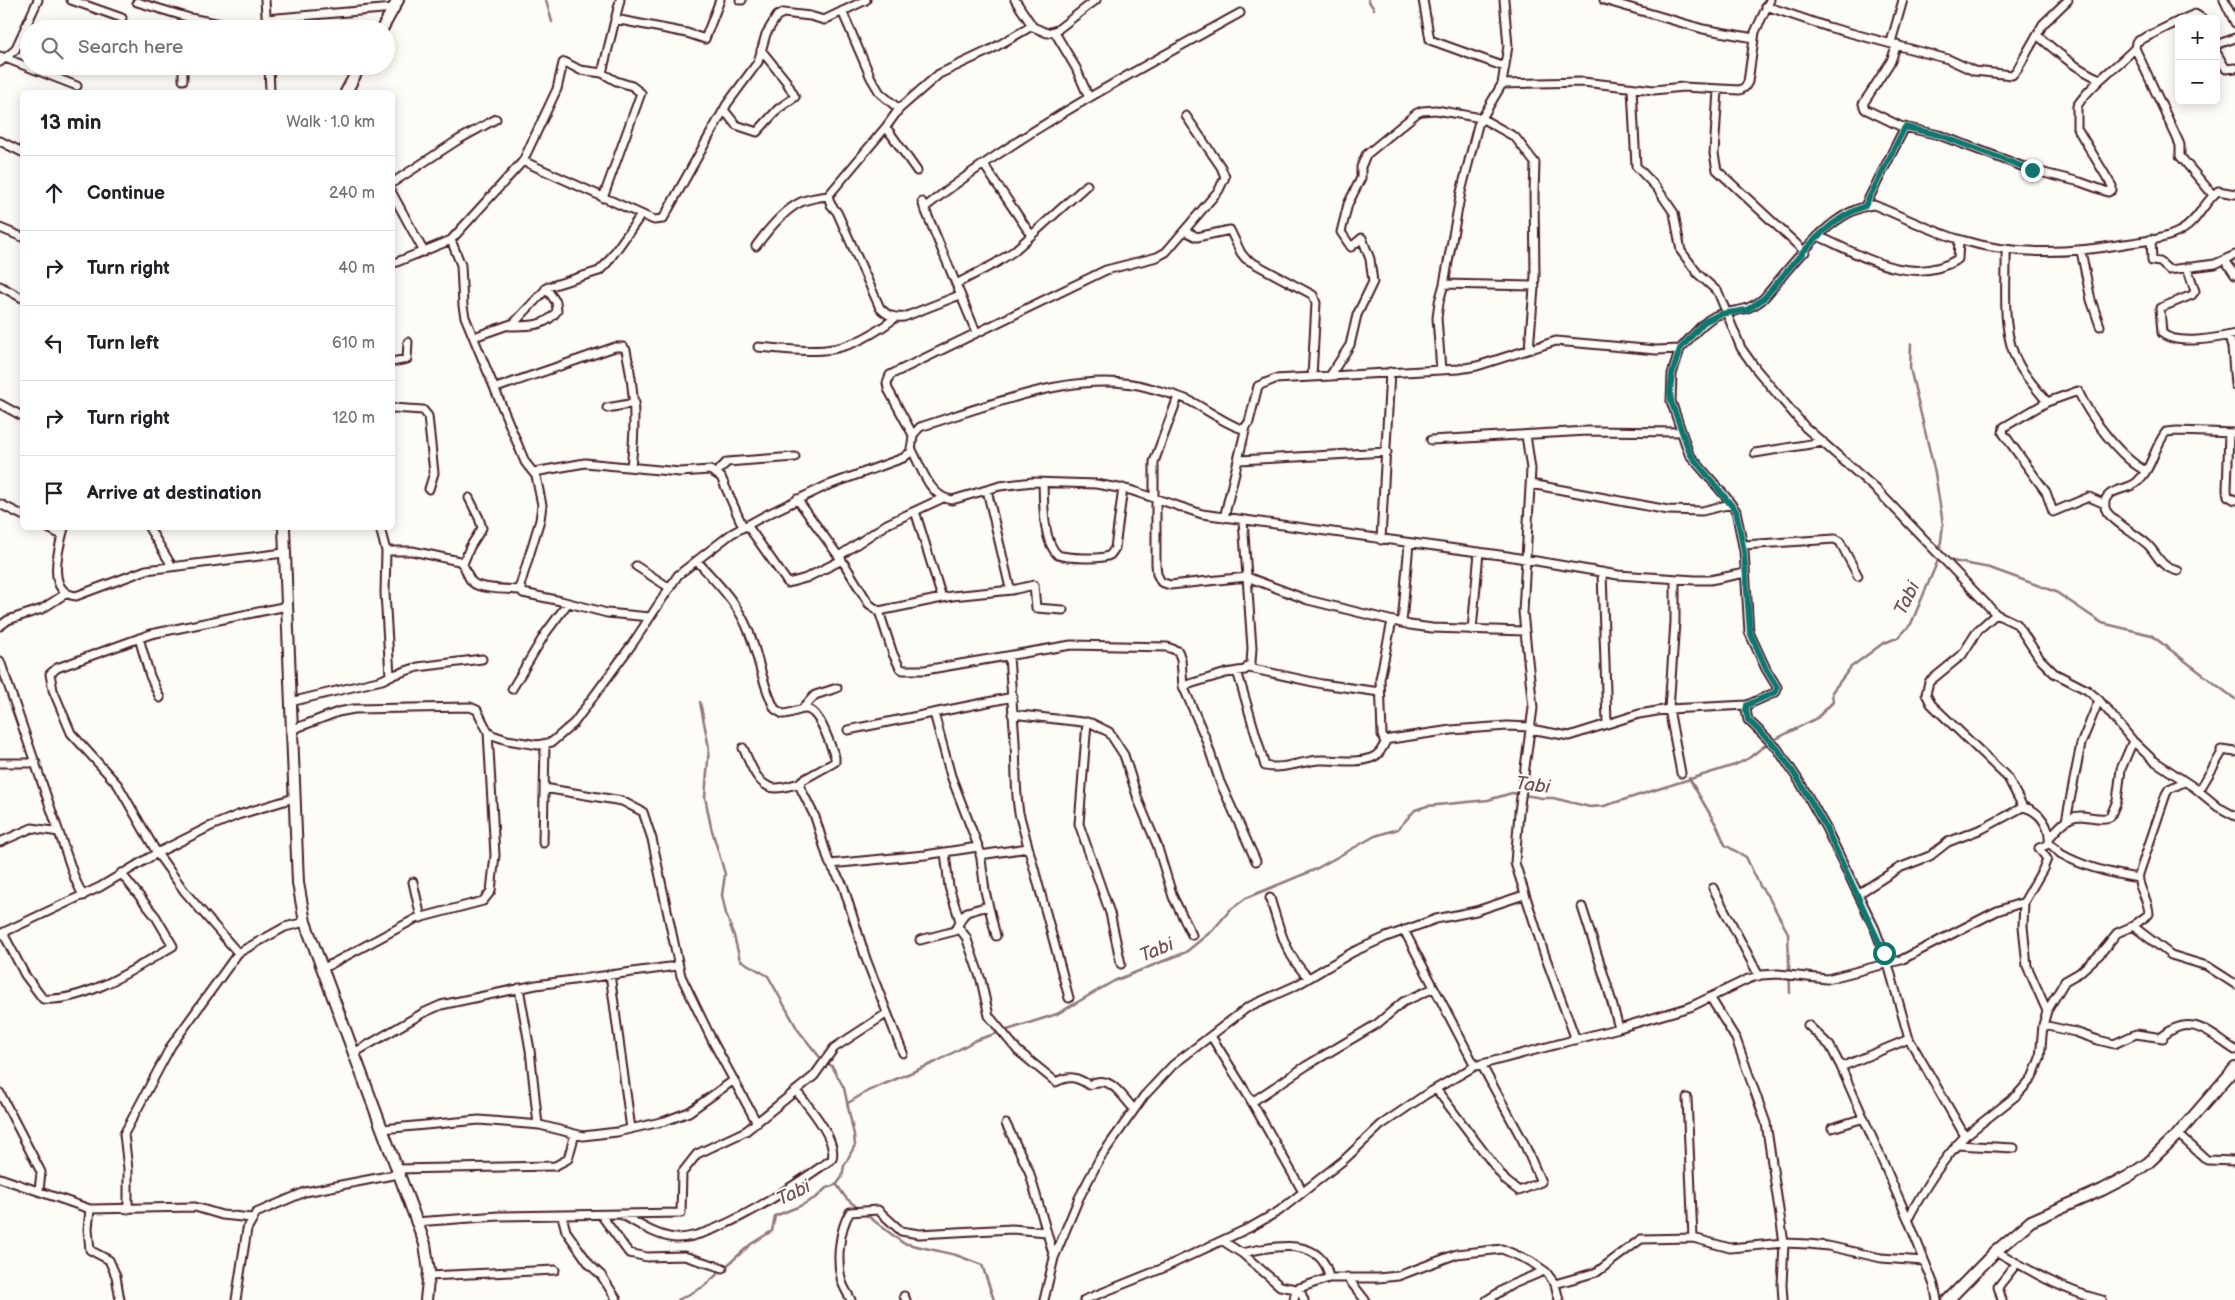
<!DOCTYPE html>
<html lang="en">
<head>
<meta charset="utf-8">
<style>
	body { margin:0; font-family:"Balsamiq Sans",sans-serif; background:#f6f6f6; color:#202124 }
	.controls { position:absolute; right:15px; top:15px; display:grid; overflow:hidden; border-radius:8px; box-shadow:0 2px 12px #0003 }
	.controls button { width:45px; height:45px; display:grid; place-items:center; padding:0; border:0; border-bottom:1px solid #e0e0e0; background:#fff; color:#202124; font:25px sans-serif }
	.stop { position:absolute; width:15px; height:15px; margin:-11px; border:4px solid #0f766e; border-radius:50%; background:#fff }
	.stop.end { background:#0f766e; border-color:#fff; box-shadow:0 1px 5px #0008 }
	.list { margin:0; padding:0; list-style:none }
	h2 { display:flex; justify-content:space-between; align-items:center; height:65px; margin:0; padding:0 20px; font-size:21px }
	h2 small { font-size:16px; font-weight:400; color:#757577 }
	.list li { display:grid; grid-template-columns:32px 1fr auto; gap:15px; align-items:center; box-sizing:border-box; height:75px; padding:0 20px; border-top:1px solid #e0e0e0 }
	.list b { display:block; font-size:19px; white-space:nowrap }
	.list em { font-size:16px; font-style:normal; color:#757577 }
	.icon { flex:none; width:28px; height:28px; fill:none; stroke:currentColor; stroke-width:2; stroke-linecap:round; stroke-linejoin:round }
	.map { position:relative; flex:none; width:2235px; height:1300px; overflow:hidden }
	.search { position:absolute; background:#fff; box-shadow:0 2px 12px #0003; left:20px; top:20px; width:375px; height:55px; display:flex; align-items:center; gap:12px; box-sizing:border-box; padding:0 18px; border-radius:28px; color:#757577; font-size:19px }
	.panel { position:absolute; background:#fff; box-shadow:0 2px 12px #0003; left:20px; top:90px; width:375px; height:440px; border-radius:8px }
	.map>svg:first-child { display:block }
</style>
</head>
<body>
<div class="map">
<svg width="2235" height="1300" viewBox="0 0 2235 1300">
	<rect width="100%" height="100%" fill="#fdfcf7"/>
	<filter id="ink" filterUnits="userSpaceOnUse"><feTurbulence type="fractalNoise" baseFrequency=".02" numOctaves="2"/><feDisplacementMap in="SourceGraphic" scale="10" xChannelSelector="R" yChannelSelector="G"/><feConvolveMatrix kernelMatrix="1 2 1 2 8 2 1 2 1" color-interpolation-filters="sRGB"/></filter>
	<g filter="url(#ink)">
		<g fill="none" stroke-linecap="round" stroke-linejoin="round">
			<path stroke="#91777b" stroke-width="2.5" d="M 546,0 L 552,22
				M 1368,0 L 1374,9
				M 1947,560 L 1990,568 L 2056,592 L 2102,623 L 2151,635 L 2235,699
				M 1689,778 L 1718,828 L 1725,845 L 1746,857 L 1760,886 L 1769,898 L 1788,933 L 1790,993
				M 848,1103 L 868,1091 L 936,1062 L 976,1040 L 1057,1014 L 1114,981 L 1186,952 L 1213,930 L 1230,910 L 1246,898 L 1314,870 L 1375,836 L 1398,829 L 1415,810 L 1427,806 L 1488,800 L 1512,793 L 1542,798 L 1553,798 L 1590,807 L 1604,806 L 1735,765 L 1749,758 L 1768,743 L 1817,718 L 1833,702 L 1832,692 L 1851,667 L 1882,644 L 1899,637 L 1911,624 L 1939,558 L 1943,524 L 1935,473 L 1910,368 L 1911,344
				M 837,1185 L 846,1198 L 860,1210
				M 864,1213 L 903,1243 L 956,1255 L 982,1265 L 994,1300
				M 678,1300 L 703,1287 L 751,1244 L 772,1231 L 775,1216 L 800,1206 L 817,1197 L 825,1189 L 837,1184 L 842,1177 L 844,1166 L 855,1145 L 854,1135 L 844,1088 L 832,1066 L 822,1060 L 798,1030 L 768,976 L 740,960 L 734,936 L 726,914 L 722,895 L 725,874 L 711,827 L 705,797 L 709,748 L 700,702"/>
			<g stroke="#4a1f2b" stroke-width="11">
				<path id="street" d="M 71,0 L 122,18
					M 265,0 L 267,29
					M 740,0 L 742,0
					M 1015,0 L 1033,27 L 1047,33 L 1057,30 L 1096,0
					M 1423,0 L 1430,40 L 1505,67
					M 1604,0 L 1703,29 L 1754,38
					M 2224,0 L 2235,23
					M 137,2 L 190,18 L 246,29
					M 1766,6 L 1828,27 L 1948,59 L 1974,71 L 2012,75 L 2017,70 L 2043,24 L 2068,0
					M 842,11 L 871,78 L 880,93 L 899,109
					M 266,19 L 394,8
					M 615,19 L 687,33 L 705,39 L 720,0
					M 2183,19 L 2195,14 L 2203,19
					M 2179,21 L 2136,42 L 2135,48 L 2177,138 L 2180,145 L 2180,156 L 2213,195
					M 187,29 L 190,18
					M 1054,31 L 1076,68 L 1089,98
					M 2037,35 C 2057,52 2076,69 2100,79
					M 1891,42 L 1903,0
					M 1897,44 L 1891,61 L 1863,104 L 1865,109 L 1900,126 L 1939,135 L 2032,170 L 2080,182 L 2108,192 L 2112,190 L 2112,186 L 2077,128 L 2077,106 C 2091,84 2117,67 2135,48
					M 2216,45 L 2235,38
					M 2216,52 L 2226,69 L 2235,68
					M 0,56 L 77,86
					M 0,62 L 15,50 L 38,0
					M 269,66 L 270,92
					M 602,73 L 620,0
					M 183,80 L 183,66
					M 1502,84 L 1583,82 L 1654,90 L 1683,87 L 1740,90 L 1745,87 L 1748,82 L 1755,32 L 1770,0
					M 1632,88 L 1636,166 L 1657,188 L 1674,213 L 1681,251 L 1698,274 L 1718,292 L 1741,348 L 1756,369 L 1805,427 L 1877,490 L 1996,614 L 2017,624 L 2040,659 L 2054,673 L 2087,690 L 2099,700 L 2133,741 L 2153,760 L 2195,788 L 2218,807 L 2235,816
					M 1718,90 L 1714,154 L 1717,170 L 1805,252
					M 724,110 L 736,125 L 757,132 L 778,109 L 795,97 L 786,81 L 761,50
					M 886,127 L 828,196 L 831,205 L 837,212 L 880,308 C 888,316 893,318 904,317 L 960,295
					M 0,141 L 22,152
					M 523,161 L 557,89 L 563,63 L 565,62 L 580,70 L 602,73 L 616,81 L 632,86 L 641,93 L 603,198
					M 984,165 L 1031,235
					M 917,171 L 886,127 L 899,109 L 939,74 L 990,50 L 1032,26
					M 392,183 L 458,140 L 496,119
					M 392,193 L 424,252
					M 922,202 L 976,332
					M 1865,206 L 1905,127
					M 924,208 C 1021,131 1132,73 1240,13
					M 0,228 L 22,237
					M 1185,231 L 1197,237 L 1230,230 L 1241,253 L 1246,259 L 1313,295 L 1316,303 L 1312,377
					M 1818,236 C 1861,255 1911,288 1958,259 L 1959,240
					M 2151,239 L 2152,261 L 2160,262 L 2169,270 L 2215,264 L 2235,255
					M 451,240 L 461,265 L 463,306 L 465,317 L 525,462 L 536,476 L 542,505 L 540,520 L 520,586 L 523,593 L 561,601 L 607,613 L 650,617
					M 756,246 C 767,231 784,210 801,202 C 810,198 819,197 828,196
					M 2006,249 C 2007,286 2000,331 2019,365 C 2026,378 2038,390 2047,402
					M 2081,251 L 2091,300 L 2100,326
					M 2225,260 L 2235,275
					M 392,264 L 451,240 L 523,161 L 654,220 L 663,219 L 727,104 L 758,62 L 766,34 L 777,16 L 783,13 L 810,16 L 824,20 L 866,0
					M 2187,267 L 2195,291 L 2192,295 L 2160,308 L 2162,333 C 2176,346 2218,338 2235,334
					M 956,284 L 996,263 L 1014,251 L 1087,185
					M 1444,284 L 1535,286
					M 0,286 L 22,298
					M 510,326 C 528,326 546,327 557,311 L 556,302 L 546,288
					M 2229,336 L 2232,347 L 2235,385
					M 474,337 L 514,323 L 548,287 L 599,271 L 607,263 L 641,215
					M 758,347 C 819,352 843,358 895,318
					M 1680,349 L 1672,374 L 1671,401 L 1689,454 L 1726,497 L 1736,511 L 1744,551 L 1749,632 L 1766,669 L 1777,687 L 1776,692 L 1747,705 L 1746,710 L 1748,720 L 1777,748 L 1801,784 L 1826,828 L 1875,929 L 1888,964 L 1909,1039 L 1965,1136 C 1941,1161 1924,1188 1908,1219 L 1934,1285 L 1937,1300
					M 392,362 L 407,359 L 408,342
					M 1441,370 L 1437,318 L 1439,302 L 1444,284 L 1461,192 L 1478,125 L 1502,84 L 1508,46 L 1504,0
					M 1330,376 L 1350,345 L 1357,315 L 1373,282 L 1370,259 L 1362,238 L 1351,247 L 1341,232 L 1348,204 L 1361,178 L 1361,167 L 1366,155 L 1417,113 L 1422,111 L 1436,110 L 1481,118 L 1515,137 L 1535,163 L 1534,193 L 1535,276 L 1529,349
					M 496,388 L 615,347 L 623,347 L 626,350 C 635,392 636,424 631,467
					M 0,404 L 22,416
					M 392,408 L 423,410 L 428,416 L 434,473 L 429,489
					M 607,408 L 635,403
					M 2229,433 L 2227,490 L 2228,496 L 2235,500
					M 913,435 L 888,389 L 887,383 L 890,375 L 1106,270 L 1157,257 L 1166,252 L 1219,190 L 1225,177 L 1221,167 L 1186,116
					M 1526,435 L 1531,469 L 1523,612 L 1533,708 L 1519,812 L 1515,863 L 1544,953 L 1576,1040
					M 1431,440 L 1587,431 L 1681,432
					M 911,448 C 921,466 929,497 952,500 L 1000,486 L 1033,482 L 1096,484 L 1130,490 L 1202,514 L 1507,556 L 1618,575 L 1695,580 L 1710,580 L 1745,573
					M 1755,453 L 1823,442
					M 1239,460 L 1387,452
					M 534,472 L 585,463 L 680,472 L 710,470 L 721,477 L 743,527
					M 716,473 L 727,462 L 795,457
					M 1043,483 C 1044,502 1042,541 1058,555 C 1066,558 1103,560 1110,555 C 1112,553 1113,551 1115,548 L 1123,488
					M 1531,484 L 1668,510 L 1702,511 L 1731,504
					M 987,490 L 1009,584 L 1012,590 L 1034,585 L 1036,608 L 1063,610
					M 1154,498 L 1154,462 L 1178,397
					M 797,499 L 845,565 L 869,604 L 879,611 L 893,654 L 900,668 L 903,670 L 925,670 L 1071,645 L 1167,647 L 1178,651 L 1181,659 L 1183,686 L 1226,673 L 1245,670 L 1251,663 L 1252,648 L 1243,520
					M 1156,499 L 1156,564 L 1157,574 L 1161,582 L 1170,585 L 1247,577 L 1308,600 L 1410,625 L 1432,628 L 1524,631
					M 0,504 L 22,515
					M 2105,504 L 2089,497 L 2053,512 L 2046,492 L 2003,433 L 2004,427 L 2047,402 L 2078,391 C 2090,417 2121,459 2146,471
					M 915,511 L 942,598
					M 1224,518 L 1246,427
					M 747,525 L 788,583 L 806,578 L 842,560
					M 48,528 L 62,535
					M 64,528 C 59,547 45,593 76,596 L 146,570 L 284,553
					M 149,528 L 172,566
					M 1381,540 L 1390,372
					M 1743,545 L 1835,539 L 1840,542 L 1858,576
					M 386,551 L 412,551 L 459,561 C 467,566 466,576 472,582 C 480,590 510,589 521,590
					M 839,556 L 887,524 L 943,498
					M 697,561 C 717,583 738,603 749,632 C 759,657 762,685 775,709 L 783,714 C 791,714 798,709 805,709 C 820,709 830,745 835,757 L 835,762 L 801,781 L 800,787 L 815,817 L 829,862 L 843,885 L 866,959 L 903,1053
					M 463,564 L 470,547 L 482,528 L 479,518 L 469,498
					M 636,566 L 670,588
					M 2178,571 C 2159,567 2158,554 2147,544 C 2137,535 2114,522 2107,512 C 2105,509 2104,505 2105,501 C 2109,488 2129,490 2137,482 C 2152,469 2154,447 2166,432 L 2177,431 L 2235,433
					M 1602,572 L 1607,723
					M 1675,579 L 1675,622 L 1669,709 L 1681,773
					M 879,611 L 952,596 L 1012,590
					M 1996,614 L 1978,630 L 1962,655 L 1929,682 L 1926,694 L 1931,704 L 2008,778 L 2023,807
					M 1392,621 L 1380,679 L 1382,735 L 1384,740 L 1451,730 L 1507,726 L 1530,727
					M 1402,623 L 1409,543
					M 0,626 L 8,620 L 42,609 L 65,594
					M 1472,630 L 1479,552
					M 139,638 L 150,676 L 160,698
					M 1009,657 C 1011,681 1012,704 1014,727 C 1017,756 1014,784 1019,813 L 1069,998
					M 0,661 L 75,879 L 83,896
					M 1249,668 L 1322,684 L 1380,692
					M 1237,671 L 1265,766 C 1283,770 1302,761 1320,760 C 1336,759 1355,764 1371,758 C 1380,755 1382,748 1386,741
					M 390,676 L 418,667 L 482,659
					M 1183,686 L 1205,737 L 1220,782 L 1256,861
					M 512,689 L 545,634 L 568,603
					M 290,702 L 382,680 L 390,676 L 385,593 L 386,551 L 380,528
					M 802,709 L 815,695 L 837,688
					M 934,713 L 951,776 L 980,851 L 985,891 L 996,936
					M 1012,714 L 1091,723 L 1109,732 L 1124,755 L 1139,802 L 1157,845 L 1173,897 L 1192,935
					M 1087,722 L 1079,824 L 1110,913 L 1121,964
					M 1530,729 L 1569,736 L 1639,714 L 1669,709 L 1747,705
					M 291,730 L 338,712 L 354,709 L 470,707 L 477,710 L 488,732 L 492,735 L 507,740 L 538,745 L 552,742 L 574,723 L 633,643 L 678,575 L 731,534 L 764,516 L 826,486 L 903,458 L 911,452 L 913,435 L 920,427 C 988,406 1080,367 1150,388 C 1163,392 1177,395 1190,401 C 1203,407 1232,428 1244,429 L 1249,422 L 1258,386 L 1275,379 L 1459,369 L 1477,366 L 1556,341 L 1656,350 L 1680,349 C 1691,338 1701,323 1715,316 C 1734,308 1745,314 1763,299 C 1791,267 1830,209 1874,205 C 1901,216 1929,230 1958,239 C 2012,256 2069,254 2124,244 C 2143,241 2165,240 2182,230 C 2198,221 2204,202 2218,191 L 2235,194
					M 848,730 L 1013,697
					M 743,748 C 750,762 757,788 776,788 C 784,788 792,785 800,783
					M 0,763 L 36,763
					M 544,788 L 622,801 L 643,812 L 652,839 L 681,976 L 713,1042 L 757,1123
					M 2199,791 L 2221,754 L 2221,750 L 2235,752
					M 2066,821 L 2081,744 L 2099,700
					M 2050,837 C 2056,831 2063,821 2071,818 C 2083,812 2098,822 2110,817 L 2117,801 L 2121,769 L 2133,741
					M 0,842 L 32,828 L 59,832
					M 543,843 L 545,744
					M 945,852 L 949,887 L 960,921
					M 980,855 L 1028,848
					M 830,864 L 925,855 L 978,847
					M 413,882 L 421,918
					M 1713,888 L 1759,976
					M 1858,894 L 1899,868 L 1930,856 L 1948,842 L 1984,828 L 2023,807 C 2040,810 2051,828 2049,844
					M 1270,898 C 1279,927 1286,957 1309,978
					M 1582,907 L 1607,985 L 1619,1028
					M 2133,926 L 2171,955 L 2207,966 L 2235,984
					M 958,927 L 966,937 L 981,980 L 989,1016 L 1018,1051 L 1056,1082 C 1069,1075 1077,1077 1089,1085 C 1110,1073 1121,1095 1134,1109
					M 1404,930 L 1475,1066
					M 3,933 L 25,975 L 43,999 C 87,1002 137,967 173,946 L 156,917 L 121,873
					M 0,934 L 100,887 L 157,853 L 209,827 L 238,815 L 294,798
					M 920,940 L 955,931 L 963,916 L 967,912 L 988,906
					M 238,953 L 185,892 L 157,853 L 118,785 L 71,733 L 53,690 L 50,674 L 57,668 L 151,634 L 287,606
					M 322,969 L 415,919 L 483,901 L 491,891 L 495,855 L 488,732
					M 610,974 L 631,1129
					M 519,988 L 530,1050 L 538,1125
					M 1710,997 L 1736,1039 L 1766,1123 L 1784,1243 L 1782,1285 L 1783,1300
					M 2047,1011 L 2027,966 L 2023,926 L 2024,902 L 2043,869 L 2047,859 L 2039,848 L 2049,844 C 2054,846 2057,851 2061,854 C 2084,867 2113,874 2138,878
					M 1808,1025 L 1830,1046 L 1841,1067
					M 2043,1025 L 2075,1032 L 2098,1040 L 2114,1044 L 2136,1034 L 2163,1038 L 2163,1036 C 2191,1012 2210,1034 2235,1050
					M 1211,1036 L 1249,1097 L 1303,1192
					M 354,1053 L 423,1013 L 441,1005 L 536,985 L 677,966
					M 1436,1089 L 1506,1181 L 1519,1191 L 1541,1182 L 1523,1141 L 1481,1064
					M 0,1093 L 41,1172 L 39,1191
					M 1687,1098 L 1693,1238
					M 1252,1102 L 1306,1066 L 1377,1024 L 1403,1002 L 1434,988
					M 1006,1124 L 1029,1171 L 1054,1257
					M 1832,1128 L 1864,1118
					M 382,1129 L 479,1120 L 540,1125 L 583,1136 L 617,1132 L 665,1121 L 689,1112 L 734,1080
					M 2178,1134 L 2207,1160 L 2235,1161
					M 1965,1136 L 2017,1095 L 2032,1078 L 2040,1058 L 2043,1025 L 2047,1011 L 2065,981 L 2079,973 L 2099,955 L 2117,933 L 2133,926 L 2149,914 C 2149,899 2136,886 2139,874 L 2166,794 L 2169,789 L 2184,782
					M 1956,1145 L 2014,1148
					M 396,1169 L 555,1166 L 568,1159 L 575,1134
					M 0,1178 L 90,1209 L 195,1207 L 222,1215 L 252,1218
					M 90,1209 L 88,1229 L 90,1250 L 109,1260 L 116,1276 L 120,1300
					M 128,1209 L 128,1169 L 124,1134 L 171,1046 L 238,953 L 285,927 L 305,922
					M 601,1215 L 629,1253 L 647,1257 L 684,1256 L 723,1268
					M 622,1215 C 639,1224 656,1236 675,1238 C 716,1240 798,1183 832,1159 C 838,1140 808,1105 796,1091
					M 562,1216 L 566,1231 L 590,1265 L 601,1275 L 617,1300
					M 1908,1219 L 1841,1067 L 1909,1039
					M 415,1222 L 499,1216 L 681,1213 L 682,1173 L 697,1154 L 746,1131 L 814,1076 L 834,1048 L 886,1014
					M 1223,1241 L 1243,1254 L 1280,1286 L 1296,1289 L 1329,1278 L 1378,1278 L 1398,1276 L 1457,1254 L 1502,1249 L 1530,1261 L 1546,1272 L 1555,1284 L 1559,1300
					M 1996,1251 C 2029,1270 2063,1291 2102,1300
					M 1242,1253 C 1266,1248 1308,1237 1324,1263 C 1327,1267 1328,1273 1329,1278
					M 429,1276 L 555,1270
					M 1347,1277 L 1365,1300
					M 1555,1284 L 1597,1272 L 1641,1239 L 1693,1238 L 1730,1248 L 1784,1243 L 1808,1244 L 1828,1246 L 1881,1258 L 1924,1261
					M 1299,1288 L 1304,1300
					M 904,1296 L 906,1300
					M 236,1300 L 247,1229 L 256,1213 L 305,1192 L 398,1174
					M 851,1300 C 848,1294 844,1288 842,1282 C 836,1261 839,1230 850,1212 L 878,1210 L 901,1231 L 919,1234 L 1012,1229 L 1047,1232
					M 1044,1300 L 1054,1258 L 1079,1198 L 1100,1158 L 1144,1096 L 1173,1065 L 1248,1007 L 1297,985 L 1353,952 L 1386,937 L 1436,919 L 1476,911 L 1524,895
					M 1084,1300 L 1161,1269 L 1251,1227 L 1279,1211 L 1345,1159 L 1381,1125 L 1425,1095 L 1475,1066 L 1619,1028 L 1690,1007 L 1748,979 L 1761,975 L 1778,974 L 1827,979 L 1901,960 L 1997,911 L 2024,902
					M 1294,1300 L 1296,1289
					M 1487,1300 L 1511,1285 L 1544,1271
					M 2002,1300 L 1998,1287 L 2017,1263"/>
			</g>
			<g stroke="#4a1f2b" stroke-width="14">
				<path id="secondary" d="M 382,29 L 398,0
					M 346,92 L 360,66
					M 284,528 L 298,883 L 305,922 L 425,1244 L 429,1271 L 426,1300
					M 1948,1300 L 1996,1251 L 2031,1221 L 2102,1190 L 2129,1176 L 2148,1163 L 2178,1134 L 2235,1068"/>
			</g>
			<use href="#street" stroke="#fdfcf7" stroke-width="7"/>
			<use href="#secondary" stroke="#fdfcf7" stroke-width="10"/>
		</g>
	</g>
	<g fill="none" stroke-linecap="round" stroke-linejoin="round" filter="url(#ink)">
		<path stroke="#0f766e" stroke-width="6" d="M 1884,953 L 1826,828 L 1801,784 L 1777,748 L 1748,720 L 1746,710 L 1747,705 L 1776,692 L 1777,687 L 1766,669 L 1750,632 L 1744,551 L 1736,511 L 1690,454 L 1671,401 L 1670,392 L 1672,374 L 1680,349 L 1704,322 L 1720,314 L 1747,310 L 1763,299 C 1794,265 1820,222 1865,206 L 1905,127 L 1939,135 L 2032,170"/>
	</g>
	<g text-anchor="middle" stroke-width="4" stroke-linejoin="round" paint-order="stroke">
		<g font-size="19" font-style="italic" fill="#73525a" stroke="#fdfcf7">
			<text transform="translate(1906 598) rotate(-64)" y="7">Tabi</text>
			<text transform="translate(1533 784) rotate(7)" y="7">Tabi</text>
			<text transform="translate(1156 949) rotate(-22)" y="7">Tabi</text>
			<text transform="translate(793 1192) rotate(-26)" y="7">Tabi</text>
		</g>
	</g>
</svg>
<div class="controls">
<button>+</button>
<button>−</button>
</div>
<div class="stop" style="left:1884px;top:953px"></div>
<div class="stop end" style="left:2032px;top:170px"></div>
<div class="search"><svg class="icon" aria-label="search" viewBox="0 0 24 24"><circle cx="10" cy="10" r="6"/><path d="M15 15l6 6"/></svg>Search here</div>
<section class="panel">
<h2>13 min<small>Walk · 1.0 km</small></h2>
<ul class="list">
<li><svg class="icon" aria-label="ahead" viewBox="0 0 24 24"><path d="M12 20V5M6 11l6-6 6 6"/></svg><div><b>Continue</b></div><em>240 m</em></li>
<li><svg class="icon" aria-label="right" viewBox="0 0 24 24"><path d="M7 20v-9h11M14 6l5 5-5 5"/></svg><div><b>Turn right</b></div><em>40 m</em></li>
<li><svg class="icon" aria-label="left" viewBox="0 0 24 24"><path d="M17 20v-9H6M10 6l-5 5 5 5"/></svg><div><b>Turn left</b></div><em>610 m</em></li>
<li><svg class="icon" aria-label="right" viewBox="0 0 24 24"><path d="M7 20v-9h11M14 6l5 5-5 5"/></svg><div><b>Turn right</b></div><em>120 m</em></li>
<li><svg class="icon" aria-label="arrive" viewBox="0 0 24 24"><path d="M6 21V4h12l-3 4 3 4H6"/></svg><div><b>Arrive at destination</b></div></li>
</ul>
</section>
</div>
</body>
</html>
